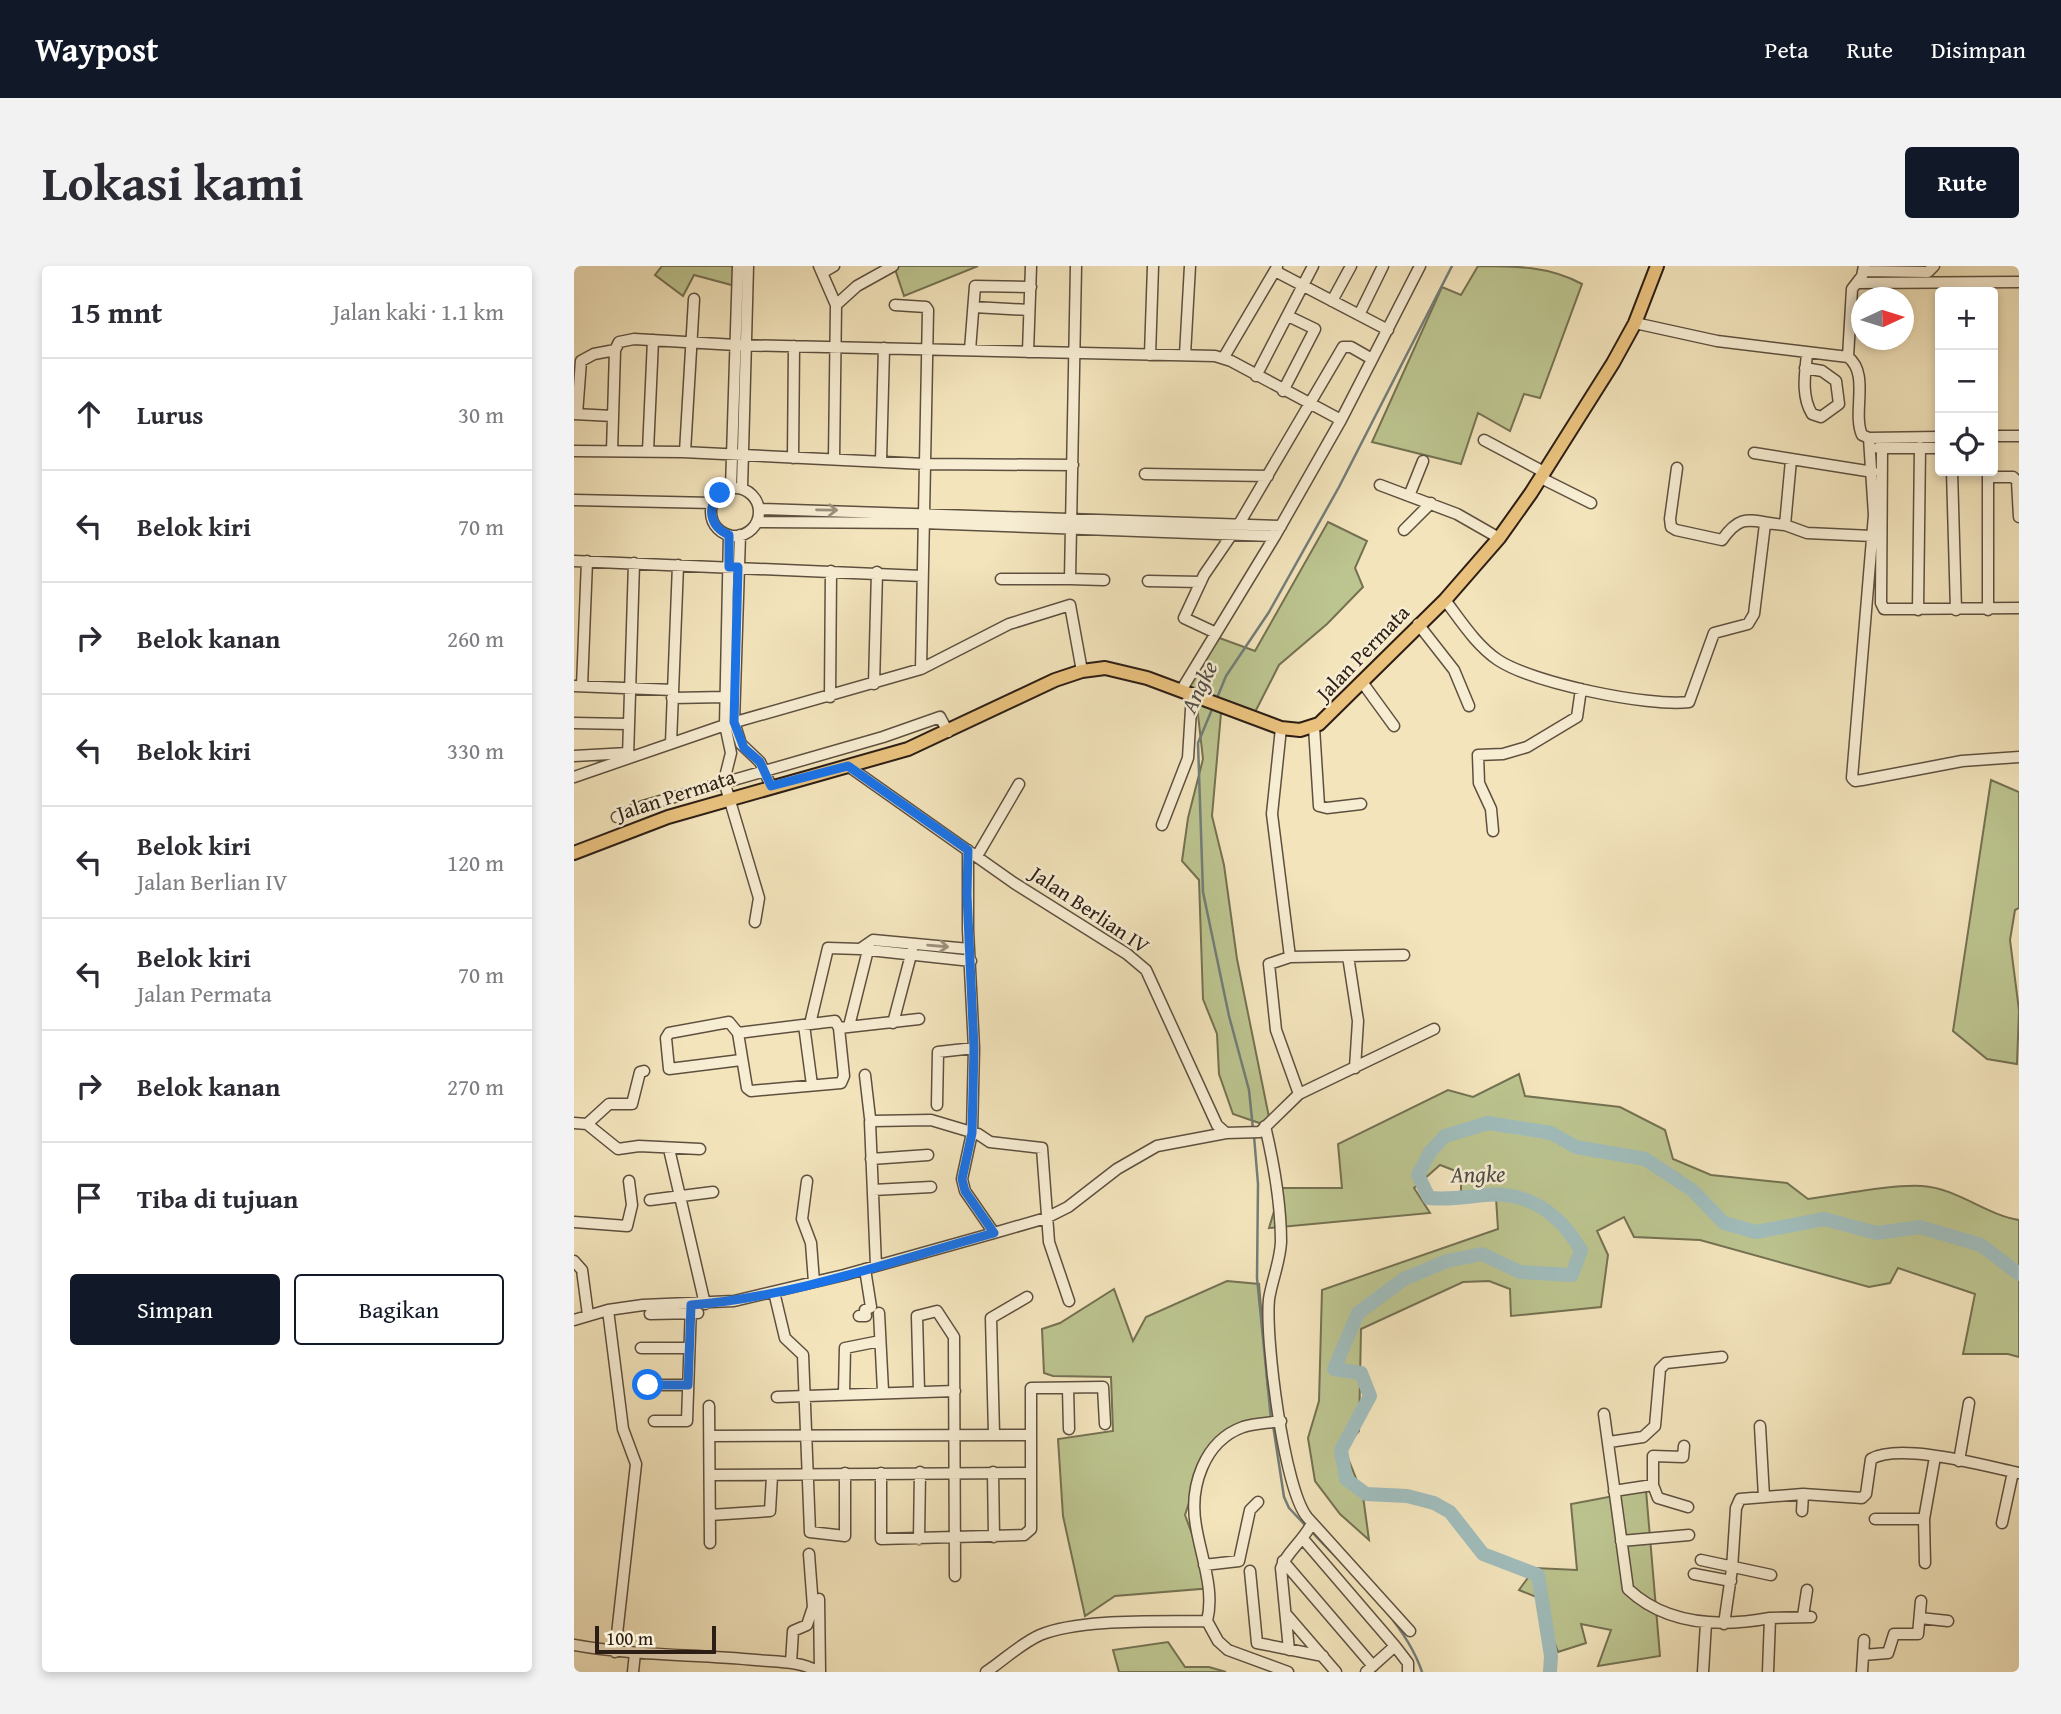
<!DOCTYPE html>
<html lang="id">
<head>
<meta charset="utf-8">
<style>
	body { margin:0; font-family:"Gentium Book Plus",serif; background:#f2f2f3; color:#2b2b33 }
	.controls { position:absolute; right:21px; top:21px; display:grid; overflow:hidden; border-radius:7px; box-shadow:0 4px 10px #0003 }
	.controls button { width:63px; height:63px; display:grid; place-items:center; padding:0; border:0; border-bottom:2px solid #e1e1e2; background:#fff; color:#2b2b33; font:35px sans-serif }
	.compass { position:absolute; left:1277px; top:21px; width:63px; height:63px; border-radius:50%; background:#fff; box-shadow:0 4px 10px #0003; rotate:86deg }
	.scale { position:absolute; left:21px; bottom:18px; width:121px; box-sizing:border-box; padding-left:7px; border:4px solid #2c1e15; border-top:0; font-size:19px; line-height:24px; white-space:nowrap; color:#2c1e15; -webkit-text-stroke:5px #f7edd3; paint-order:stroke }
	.stop { position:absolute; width:21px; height:21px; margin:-16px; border:5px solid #1a73e8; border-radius:50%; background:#fff }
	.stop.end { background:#1a73e8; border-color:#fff; box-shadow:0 2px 7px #0008 }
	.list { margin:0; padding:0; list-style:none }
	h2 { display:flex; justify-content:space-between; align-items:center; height:91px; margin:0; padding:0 28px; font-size:30px }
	h2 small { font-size:23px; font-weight:400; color:#7c7c81 }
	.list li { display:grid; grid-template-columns:46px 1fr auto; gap:21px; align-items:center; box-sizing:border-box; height:112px; padding:0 28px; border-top:2px solid #e1e1e2 }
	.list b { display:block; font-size:26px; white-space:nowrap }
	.list p { margin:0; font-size:23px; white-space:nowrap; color:#7c7c81 }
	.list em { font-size:23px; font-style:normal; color:#7c7c81 }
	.actions { display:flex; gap:14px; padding:21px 28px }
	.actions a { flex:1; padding:16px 0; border:2px solid #111827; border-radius:7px; text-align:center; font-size:24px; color:#111827 }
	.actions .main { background:#111827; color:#fff }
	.icon { flex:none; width:38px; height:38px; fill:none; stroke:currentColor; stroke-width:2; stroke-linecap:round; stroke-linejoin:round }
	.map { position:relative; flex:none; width:1445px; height:1406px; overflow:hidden; border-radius:7px }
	header { display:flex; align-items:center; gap:42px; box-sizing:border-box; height:98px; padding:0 35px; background:#111827; color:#fff }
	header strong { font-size:33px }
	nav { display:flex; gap:38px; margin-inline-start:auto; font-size:24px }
	.intro { display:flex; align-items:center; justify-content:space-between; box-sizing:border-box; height:168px; padding:0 42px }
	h1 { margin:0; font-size:49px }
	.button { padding:18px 32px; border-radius:7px; background:#111827; color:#fff; font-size:24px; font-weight:700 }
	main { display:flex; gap:42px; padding:0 42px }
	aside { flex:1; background:#fff; border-radius:7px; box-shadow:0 4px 10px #0003 }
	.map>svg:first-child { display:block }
</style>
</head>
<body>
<header>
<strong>Waypost</strong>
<nav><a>Peta</a><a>Rute</a><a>Disimpan</a></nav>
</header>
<div class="intro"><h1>Lokasi kami</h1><a class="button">Rute</a></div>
<main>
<aside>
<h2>15 mnt<small>Jalan kaki · 1.1 km</small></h2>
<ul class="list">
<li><svg class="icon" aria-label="ahead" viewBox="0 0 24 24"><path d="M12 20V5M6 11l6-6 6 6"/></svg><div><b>Lurus</b></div><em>30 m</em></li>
<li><svg class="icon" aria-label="left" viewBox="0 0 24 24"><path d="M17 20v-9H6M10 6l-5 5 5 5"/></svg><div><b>Belok kiri</b></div><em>70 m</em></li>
<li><svg class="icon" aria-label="right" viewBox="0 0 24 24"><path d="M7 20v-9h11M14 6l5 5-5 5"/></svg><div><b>Belok kanan</b></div><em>260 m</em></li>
<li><svg class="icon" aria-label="left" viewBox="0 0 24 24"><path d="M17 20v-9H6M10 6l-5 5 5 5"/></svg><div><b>Belok kiri</b></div><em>330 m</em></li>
<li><svg class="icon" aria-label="left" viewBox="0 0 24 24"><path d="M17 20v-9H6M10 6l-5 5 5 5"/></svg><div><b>Belok kiri</b><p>Jalan Berlian IV</p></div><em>120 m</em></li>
<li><svg class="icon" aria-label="left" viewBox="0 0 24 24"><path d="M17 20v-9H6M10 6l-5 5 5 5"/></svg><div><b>Belok kiri</b><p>Jalan Permata</p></div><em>70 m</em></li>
<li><svg class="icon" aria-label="right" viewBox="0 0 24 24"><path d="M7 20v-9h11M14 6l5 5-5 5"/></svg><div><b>Belok kanan</b></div><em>270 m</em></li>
<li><svg class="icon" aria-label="arrive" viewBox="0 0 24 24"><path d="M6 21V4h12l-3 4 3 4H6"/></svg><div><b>Tiba di tujuan</b></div></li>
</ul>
<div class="actions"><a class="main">Simpan</a><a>Bagikan</a></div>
</aside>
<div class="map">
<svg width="1445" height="1406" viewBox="0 0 1445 1406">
	<rect width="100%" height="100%" fill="#f3e4bc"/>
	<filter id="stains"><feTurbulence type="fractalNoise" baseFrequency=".00286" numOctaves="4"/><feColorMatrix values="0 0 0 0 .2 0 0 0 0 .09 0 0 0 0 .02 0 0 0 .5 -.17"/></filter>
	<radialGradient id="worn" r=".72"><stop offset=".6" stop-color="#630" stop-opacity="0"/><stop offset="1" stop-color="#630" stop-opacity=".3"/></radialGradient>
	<path fill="#bcc48f" stroke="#747152" stroke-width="2" d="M 88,0 L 173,0 L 165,21 L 120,9 L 109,30 L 81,9 Z
		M 320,0 L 404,0 L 330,30 Z
		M 904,0 C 941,0 975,0 1008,18 L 966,132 L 950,128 L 936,165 L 904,147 L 887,198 L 798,176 L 868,21 L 887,29 Z
		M 754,256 L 793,275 L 781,302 L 789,321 L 753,358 L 705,399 L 677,454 L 647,447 L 638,550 L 650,599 L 663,693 L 697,861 L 659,848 L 645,808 L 643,768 L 629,733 L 625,614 L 608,595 L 614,552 L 629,493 L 623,440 L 604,429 L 640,370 L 681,385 Z
		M 1417,514 L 1445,526 L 1445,642 L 1441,644 L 1436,674 L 1445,744 L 1443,798 L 1413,793 L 1379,765 Z
		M 945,808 L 951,830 L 1046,841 L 1091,864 L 1099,893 L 1137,909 L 1213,917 L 1234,933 C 1265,929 1319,918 1348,920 C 1383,922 1412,949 1445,954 L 1445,1091 L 1434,1088 L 1389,1088 L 1401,1028 L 1324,1002 L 1316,1017 L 1295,1021 L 1126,974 L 1060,971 L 1050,951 L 1023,965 L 1034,989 L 1027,1041 L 937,1050 L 936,1023 L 915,1015 L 889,1016 L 787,1063 L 785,1165 L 770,1182 L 789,1230 L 795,1274 L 766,1248 L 741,1215 L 734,1172 L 745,1135 L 748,1024 L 924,963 L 922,932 L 887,933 L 887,907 L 866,899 L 840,922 L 856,947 L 695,962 L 707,922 L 768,922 L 764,878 L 874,824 L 899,831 Z
		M 653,1015 L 685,1018 L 694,1124 L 705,1138 L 708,1154 L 646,1170 L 630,1191 L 611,1249 L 638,1322 L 541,1330 L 511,1350 L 489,1250 L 484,1173 L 539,1165 L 537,1111 L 479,1110 L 470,1107 L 468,1063 L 486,1057 L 540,1023 L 559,1075 L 572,1051 Z
		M 1072,1224 L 1086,1390 L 1024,1400 L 1037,1364 L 1007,1358 L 1012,1377 L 984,1386 L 965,1332 L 945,1324 L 961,1302 L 1003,1304 L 997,1238 Z
		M 594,1376 L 611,1401 L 635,1401 L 652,1406 L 545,1406 L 539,1384 Z"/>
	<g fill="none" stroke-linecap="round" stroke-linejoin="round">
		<path stroke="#727d79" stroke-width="2.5" d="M 643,432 L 652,410 L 695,346 L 765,221 L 878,0
			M 639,441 L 624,477 L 629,626 L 655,750 L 675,824 L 679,863
			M 680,870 L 684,918 L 683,1012 L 697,1153
			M 699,1159 L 710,1231 L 715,1242 L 732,1260
			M 736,1264 C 773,1304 831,1354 848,1406"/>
		<path stroke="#a0bcbb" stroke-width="14" d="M 976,1406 L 977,1390 L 964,1309 L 909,1288 L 876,1246 L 860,1237 L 833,1230 L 792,1228 L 772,1213 L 767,1184 L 796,1130 L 787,1107 L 760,1103 L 784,1047 L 830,1013 L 873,995 L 908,988 L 946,1006 L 998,1009 L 1007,984 C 985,947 955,925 910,929 C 891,931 874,934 855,932 L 844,909 L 856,886 L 871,870 L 914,857 L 977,867 L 1002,881 L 1071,893 L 1118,924 L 1150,957 L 1182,966 L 1250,953 L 1303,967 L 1346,961 L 1407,979 L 1445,1008"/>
		<g stroke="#5e503f" stroke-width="13">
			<path id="minor" d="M 245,0 L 262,39 L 260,193
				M 701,5 L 814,64
				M 1290,5 L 1354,6 L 1360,0
				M 248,7 L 260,0
				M 1283,17 L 1445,16
				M 758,35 L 777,0
				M 262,39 L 283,20 L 319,0
				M 321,39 L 352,41 L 354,44 L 347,403
				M 400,41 L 455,44
				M 785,49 L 809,0
				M 1061,57 L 1143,75 L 1274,91 C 1296,108 1278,146 1288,169 L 1295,172 L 1366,171
				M 396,84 L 401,20 L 457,21
				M 454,86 L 457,0
				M 576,89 L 579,0
				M 611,89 L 616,0
				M 650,91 L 703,1
				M 1274,91 L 1278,23 L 1288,10 L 1290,0
				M 1231,102 L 1248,105 L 1262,115 L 1265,138 L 1247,151 L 1238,148 C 1227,130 1231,108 1233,88
				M 682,110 L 739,0
				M 709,125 L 741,63 L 714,50
				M 0,148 L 39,150
				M 3,148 L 7,95 L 20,88 L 41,84
				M 1419,170 L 1445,170
				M 1295,172 L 1300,249 L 1278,512 L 1281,515 L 1288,514 L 1388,495 L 1445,491
				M 910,174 L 970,206
				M 1304,182 L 1366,182
				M 1308,183 L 1307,337 L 1310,343 L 1445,342
				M 0,185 L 109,186 L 351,198 L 499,199
				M 38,185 L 41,84 L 45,76 L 60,73 L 162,79 L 641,90 L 657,95 L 767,154
				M 74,185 L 79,74
				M 111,186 L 120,33
				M 1180,187 L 1299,206
				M 219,192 L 220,80
				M 1217,194 L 1211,259 L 1233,267 L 1298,270
				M 307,195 L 310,82
				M 1103,202 L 1096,253 L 1097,261 L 1102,264 L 1148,274 C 1169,244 1178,257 1211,259
				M 1378,205 L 1382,344
				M 1413,205 L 1419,211 L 1439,211 L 1443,215 L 1445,251
				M 571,208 L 694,210
				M 1414,209 L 1414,344
				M 967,212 L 1017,237
				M 806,219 L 883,248 L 925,272
				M137 246a24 24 0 1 1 48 0a24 24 0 1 1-48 0Z
				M 157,222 L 164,0
				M 168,222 L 174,0
				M 835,230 L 849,195
				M 0,234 L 139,237
				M 185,243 L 707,260
				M 183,256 L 349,257 L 701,270
				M 830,264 L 857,237
				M 155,269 L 151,459 L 157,487 L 150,515 L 185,632 L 181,656
				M 166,269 L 160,456 L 167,478 L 186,496 L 197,520
				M 0,295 L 348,310
				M 427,313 L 496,313 L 502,0
				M 496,313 L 530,314
				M 574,315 L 627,316
				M 871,334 C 887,355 902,379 924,394 C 959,417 1074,441 1115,436 L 1140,367 L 1174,358 L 1180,348 L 1191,258
				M 1344,344 L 1346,181
				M 844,358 L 880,404 L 895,440
				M 642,367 L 610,352 L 630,309 L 665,258 L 769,81 L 777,81 L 798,93
				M 788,416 L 820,460
				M 300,418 L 303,306
				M 0,420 L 99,424
				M 8,420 L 13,295
				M 608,423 L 701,270 L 767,154 L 846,0
				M 256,431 L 257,305
				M 98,432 L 151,431
				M 0,457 L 54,458
				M 740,461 L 745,540 L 753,542 L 787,538
				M 707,462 L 698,548 L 716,691
				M 97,477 L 104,299
				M 0,490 L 54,487
				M 54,491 L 60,297
				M 274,500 L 440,617 L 553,688 L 572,704 L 643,859 L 652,867 L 686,866 L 725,828 L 860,763
				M 0,511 L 151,459 L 347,403 L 435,358 L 496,339 L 508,405
				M 43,551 L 69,540 L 309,471 L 366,451 L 374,466
				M 588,559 L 614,492 L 618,427
				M 919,565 L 917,543 L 905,517 L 904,489 L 929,488 L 953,481 L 1003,451 L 1007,423
				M 394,584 L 394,664 L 400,782 L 398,867 L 388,913 L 391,925 L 420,967
				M 403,590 L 445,518
				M 286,683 L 299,674 L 395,683
				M 774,690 L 784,755 L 781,802
				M 319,757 L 338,685
				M 236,758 L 254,682 L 286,683 L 397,695
				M 230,759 L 238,819
				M 275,760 L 294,684
				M 265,762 L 270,810 L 267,817 L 177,825 L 173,822 L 164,767 L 261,755 L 265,762 L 345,753
				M 164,767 L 155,756 L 95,767 L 92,772 L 95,803 L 167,794
				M 291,809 L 296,852 L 299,855 L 357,854 L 404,868 L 416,876 L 468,882 L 475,976 L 495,1035
				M 725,828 L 702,764 L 695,698 L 716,691 L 830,689
				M 363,839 L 364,786 L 400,782
				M 296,856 L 302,1000
				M 0,857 L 13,858 L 44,883 L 65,880 L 126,883
				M 13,858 L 35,838 L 58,838 L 66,806 L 70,805
				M 691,860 C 700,898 707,936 707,976 C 706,996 698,1014 695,1033 C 691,1073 710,1222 733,1251 L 836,1365
				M 95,883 L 131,1038
				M 297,893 L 354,889
				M 233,915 L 228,953 L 237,977 L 240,1016
				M 299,924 L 357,921
				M 76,934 L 139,926
				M 0,956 L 53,960 L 58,939 L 55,915
				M 0,995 L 8,1004 L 14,1049
				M 200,1026 L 211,1072 L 229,1089 L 236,1266 L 271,1270 L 271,1207
				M 34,1044 L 49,1163 L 62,1198 L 41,1386
				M 305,1047 L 309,1125
				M 76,1048 L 124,1047
				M 285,1050 L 292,1050 L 291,1044 L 297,1041 L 291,1003
				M 0,1054 L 34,1044 L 69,1039 L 160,1035 L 270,1009 L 420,967 L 472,952 L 494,941 L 543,903 L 583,880 L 652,867
				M 67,1082 L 115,1082
				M 74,1119 L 114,1119
				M 494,1122 L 495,1163
				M 345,1125 L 343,1050 L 363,1045 L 380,1071 L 381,1310
				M 270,1127 L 271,1082 L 306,1075
				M 203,1131 L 381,1125
				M 135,1140 L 136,1277
				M 1030,1148 L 1054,1323 C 1092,1359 1147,1361 1196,1352 L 1194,1406
				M 80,1155 L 113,1155 L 117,1039
				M 1186,1160 L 1190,1231
				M 420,1168 L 417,1052 L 453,1031
				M 136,1170 L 455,1169
				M 1035,1176 L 1069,1171 L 1081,1160 L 1086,1103 L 1092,1097 L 1148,1091
				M 1385,1195 L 1395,1137
				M 419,1206 L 420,1271
				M 307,1207 L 307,1273 L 450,1269 L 457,1263 L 457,1122 L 529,1121 L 531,1158
				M 136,1209 L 456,1207
				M 1079,1219 L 1084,1232 L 1114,1241
				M 1040,1225 L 1079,1219 L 1079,1190 L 1109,1191 L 1110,1180
				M 1228,1245 L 1229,1228
				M 136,1249 L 196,1245 L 198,1210
				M 1301,1253 L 1350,1253
				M 1428,1257 L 1439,1206
				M 345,1273 L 346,1206
				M 730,1274 L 821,1380 L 834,1397 L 834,1406
				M 1047,1275 L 1115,1269
				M 1127,1294 L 1197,1309
				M 709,1295 L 799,1400
				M 1351,1297 L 1350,1253 L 1361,1191
				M 630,1299 L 665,1295 L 676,1244 L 684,1236
				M 676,1305 L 683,1377 L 749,1390
				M 1120,1308 L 1157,1315
				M 245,1333 L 246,1406
				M 712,1348 L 762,1406
				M 1229,1350 L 1233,1324
				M 1196,1352 L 1237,1351
				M 1346,1352 L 1374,1355
				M 633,1355 C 641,1324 627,1291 622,1260 C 615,1221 630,1175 669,1161 C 681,1157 695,1157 707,1155
				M 1150,1358 L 1158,1303 L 1162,1242 L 1166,1233 L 1229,1228 L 1288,1232 L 1292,1228 L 1297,1193 C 1327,1176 1411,1200 1445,1207
				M 0,1379 C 60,1390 121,1388 182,1394 C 202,1396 227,1395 245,1406
				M 715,1384 L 707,1302 C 711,1288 730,1274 738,1257
				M 1289,1389 L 1314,1387 L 1320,1368 L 1344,1368 L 1347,1335
				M 217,1397 L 219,1365 L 233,1359 L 239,1341 L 235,1288
				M 59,1406 L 61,1387
				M 412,1406 C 430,1394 446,1378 466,1369 C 507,1352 588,1356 633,1355 L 644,1375 L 654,1384 L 714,1406
				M 792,1406 L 821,1380
				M 1129,1406 L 1132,1357
				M 1288,1406 L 1290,1374"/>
		</g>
		<g stroke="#2c1e15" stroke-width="16">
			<path id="major" d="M 0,587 L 94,551 L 334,483 L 481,414 L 508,405 L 531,402 L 573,412 L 707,462 L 726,464 L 745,458 L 871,334 L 925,272 L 957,227 L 1039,97 L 1061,57 L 1083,0"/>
		</g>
		<use href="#minor" stroke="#f7edd3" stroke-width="10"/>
		<use href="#major" stroke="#eac27e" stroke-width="12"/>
	</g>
	<defs><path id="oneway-shaft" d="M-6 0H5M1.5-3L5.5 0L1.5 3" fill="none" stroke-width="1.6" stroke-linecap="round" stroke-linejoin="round" transform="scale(1.75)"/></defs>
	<g stroke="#9c907e">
		<use href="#oneway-shaft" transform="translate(253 244) rotate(1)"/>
		<use href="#oneway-shaft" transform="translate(364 680) rotate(5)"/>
	</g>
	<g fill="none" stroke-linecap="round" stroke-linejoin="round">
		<path stroke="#1a73e8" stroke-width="9" d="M 74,1119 L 114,1119 L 117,1039 C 220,1031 321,994 420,967 L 391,925 L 388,913 L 398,867 L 400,782 L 393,629 L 394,584 L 274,500 L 197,520 L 186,496 L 170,482 L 160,456 L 164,301 L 155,301 L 155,269 C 136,261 132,242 146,227"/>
	</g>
	<g text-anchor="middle" stroke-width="5" stroke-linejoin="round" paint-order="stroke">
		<g font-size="21" fill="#2c1e15" stroke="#f7edd3">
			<text transform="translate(789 387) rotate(-46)" y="7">Jalan Permata</text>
			<text transform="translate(102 529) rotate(-18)" y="7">Jalan Permata</text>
			<text transform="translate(516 644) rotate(34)" y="7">Jalan Berlian IV</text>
		</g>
		<g font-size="23" font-style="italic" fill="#4f4d47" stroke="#f7edd3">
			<text transform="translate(625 421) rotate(-64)" y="8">Angke</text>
			<text transform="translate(904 908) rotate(-1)" y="8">Angke</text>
		</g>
	</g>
	<rect width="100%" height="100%" filter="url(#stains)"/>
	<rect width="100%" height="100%" fill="url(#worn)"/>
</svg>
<div class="controls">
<button>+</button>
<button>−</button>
<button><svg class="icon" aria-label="locate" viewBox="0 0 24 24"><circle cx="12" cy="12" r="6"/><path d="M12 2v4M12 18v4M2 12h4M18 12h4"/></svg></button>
</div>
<svg class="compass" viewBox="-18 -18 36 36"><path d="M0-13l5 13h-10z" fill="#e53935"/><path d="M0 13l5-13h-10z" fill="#7c7c81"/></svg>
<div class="scale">100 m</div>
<div class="stop" style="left:74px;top:1119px"></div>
<div class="stop end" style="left:146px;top:227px"></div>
</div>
</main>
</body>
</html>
